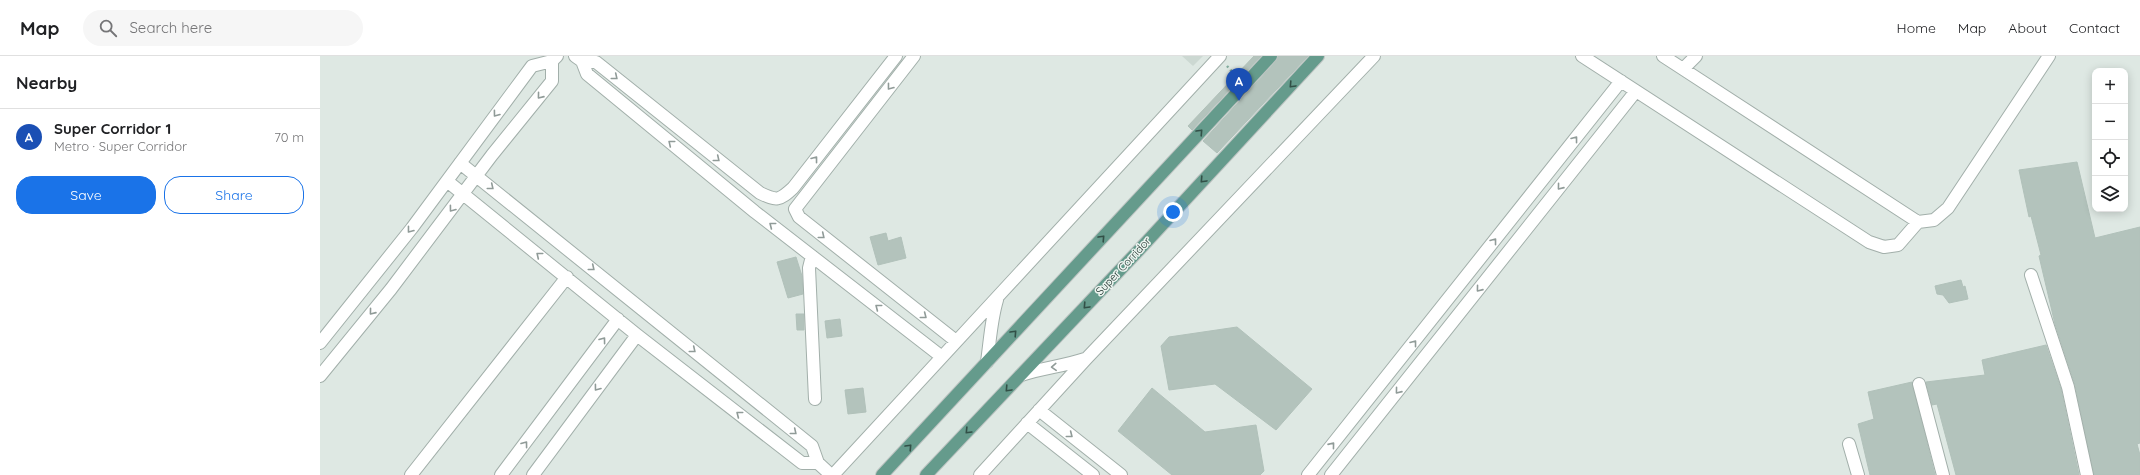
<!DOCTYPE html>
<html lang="en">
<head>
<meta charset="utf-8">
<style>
	body { margin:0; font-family:Quicksand,sans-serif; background:#f6f6f6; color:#202124 }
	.controls { position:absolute; right:12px; top:12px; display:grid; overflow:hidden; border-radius:8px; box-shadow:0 2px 10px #0003 }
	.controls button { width:36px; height:36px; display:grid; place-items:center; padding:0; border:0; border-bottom:1px solid #e0e0e0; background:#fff; color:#202124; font:20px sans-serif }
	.you { position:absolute; left:853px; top:156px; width:14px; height:14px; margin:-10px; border:3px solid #fff; border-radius:50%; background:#1a73e8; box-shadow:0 0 0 6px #1a73e833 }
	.badge { display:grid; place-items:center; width:26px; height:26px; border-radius:50%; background:#1a73e8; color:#fff; font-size:13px; font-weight:700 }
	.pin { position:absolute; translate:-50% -33px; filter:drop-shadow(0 1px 2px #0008) }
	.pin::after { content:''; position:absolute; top:21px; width:14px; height:12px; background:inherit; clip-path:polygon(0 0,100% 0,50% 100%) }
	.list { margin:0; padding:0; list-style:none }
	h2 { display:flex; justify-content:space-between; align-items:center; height:52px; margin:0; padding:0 16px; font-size:17px }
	h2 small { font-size:13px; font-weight:400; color:#757577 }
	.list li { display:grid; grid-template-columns:26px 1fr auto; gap:12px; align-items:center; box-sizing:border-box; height:56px; padding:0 16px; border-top:1px solid #e0e0e0 }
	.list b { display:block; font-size:15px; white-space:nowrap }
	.list p { margin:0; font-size:13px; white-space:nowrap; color:#757577 }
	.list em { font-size:13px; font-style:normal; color:#757577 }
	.actions { display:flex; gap:8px; padding:12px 16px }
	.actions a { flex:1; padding:9px 0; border:1px solid #1a73e8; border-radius:16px; text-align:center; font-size:14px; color:#1a73e8 }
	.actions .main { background:#1a73e8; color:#fff }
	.icon { flex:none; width:22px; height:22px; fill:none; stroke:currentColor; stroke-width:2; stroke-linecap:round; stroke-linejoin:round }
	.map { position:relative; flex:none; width:1820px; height:419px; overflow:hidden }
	header { display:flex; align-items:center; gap:24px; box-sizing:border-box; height:56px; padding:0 20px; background:#fff; border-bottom:1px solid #e0e0e0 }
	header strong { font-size:19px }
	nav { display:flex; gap:22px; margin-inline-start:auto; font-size:14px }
	.search { width:280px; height:36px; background:#f6f6f6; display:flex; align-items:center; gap:10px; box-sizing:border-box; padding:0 14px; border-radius:22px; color:#757577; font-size:15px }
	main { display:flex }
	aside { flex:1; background:#fff }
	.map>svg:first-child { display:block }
</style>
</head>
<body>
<header>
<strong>Map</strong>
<div class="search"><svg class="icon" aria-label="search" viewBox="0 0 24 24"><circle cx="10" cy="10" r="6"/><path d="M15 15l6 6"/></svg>Search here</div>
<nav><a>Home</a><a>Map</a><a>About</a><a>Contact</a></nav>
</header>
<main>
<aside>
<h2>Nearby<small></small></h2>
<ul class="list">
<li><span class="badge" style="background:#1a4fb4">A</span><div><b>Super Corridor 1</b><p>Metro · Super Corridor</p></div><em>70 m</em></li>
</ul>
<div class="actions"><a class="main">Save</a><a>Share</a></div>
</aside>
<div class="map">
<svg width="1820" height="419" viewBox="0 0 1820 419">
	<rect width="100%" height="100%" fill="#dee8e3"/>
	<path fill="#ccd8d2" d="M 862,0 L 883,0 L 873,10 Z"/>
	<path fill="#b3c3bc" stroke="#b1c1ba" d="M 934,0 L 941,0 L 872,74 L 868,70 Z
		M 958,0 L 988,0 L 897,97 L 883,85 L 956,5 Z
		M 1757,106 L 1775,182 L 1820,171 L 1820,387 L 1817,388 L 1820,399 L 1820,419 L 1774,419 L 1755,329 L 1735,268 L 1719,200 L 1721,199 L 1711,160 L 1709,161 L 1699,114 Z
		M 566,177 L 568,185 L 581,181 L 586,202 L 558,209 L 550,181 Z
		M 476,201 L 482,220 L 483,238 L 468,242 L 457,206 Z
		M 1641,224 L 1643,231 L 1645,230 L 1648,243 L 1629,247 L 1623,239 L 1617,238 L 1615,230 Z
		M 476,258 L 484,258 L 484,274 L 477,274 Z
		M 520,263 L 522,280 L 507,282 L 505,265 Z
		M 917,271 L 992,333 L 956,374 L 895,328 L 849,334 L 841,290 L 849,281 Z
		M 1726,289 L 1741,333 L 1759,419 L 1636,419 L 1617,348 L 1612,349 L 1606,326 L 1665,319 L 1662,304 Z
		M 1592,326 L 1615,419 L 1550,419 L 1538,368 L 1554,363 L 1548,336 Z
		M 543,332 L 546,356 L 528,358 L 525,334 Z
		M 832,332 L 885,376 L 936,369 L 944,415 L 940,419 L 852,419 L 798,375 Z"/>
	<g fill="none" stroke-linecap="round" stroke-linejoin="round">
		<g stroke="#a2afaa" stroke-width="14">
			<path id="minor" d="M 255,0 L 262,5 L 267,18 L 435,156 L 622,301
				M 594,0 L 475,153 L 479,161 L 636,285
				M 1262,0 L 1549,186 L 1564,191 L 1578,189 L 1598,166
				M 1343,0 L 1363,13 L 1376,0
				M 262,5 L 276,6 L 440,137 C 457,145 459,145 473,132 L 576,0
				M 1363,13 L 1598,166 L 1614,164 L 1628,152 L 1729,0
				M 140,107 L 492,390 L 498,407 L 511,419
				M 127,125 L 317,279 L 482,407 L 498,407
				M 492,200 L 489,212 L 495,343
				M 1711,219 L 1748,331 L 1767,419
				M 0,287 L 92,172 L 212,10 L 232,5 L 237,0
				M 667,306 C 670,285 671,264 677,244
				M 701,319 C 723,312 744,310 765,303
				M 0,320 L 71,233 L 172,99 L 232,25 L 232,5
				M 1599,328 L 1623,419
				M 719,354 L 801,419
				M 707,367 L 773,419
				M 1529,388 L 1538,419
				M 91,419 L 247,221
				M 181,419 L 298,263
				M 213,419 L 317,279
				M 513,419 L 900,0
				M 660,419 L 766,303 L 1054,0
				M 988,419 L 1301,25
				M 1011,419 L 1316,35"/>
		</g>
		<g stroke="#bcc3c1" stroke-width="14">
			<path id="major" d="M 562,419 L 951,0
				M 606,419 L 819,194 L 998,0"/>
		</g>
		<path stroke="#80aa9c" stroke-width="2.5" stroke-dasharray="2 3" stroke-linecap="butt" d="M 907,10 L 916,20"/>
		<use href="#minor" stroke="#fff" stroke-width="12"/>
		<use href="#major" stroke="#659b8c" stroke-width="12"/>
	</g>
	<defs><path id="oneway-chevron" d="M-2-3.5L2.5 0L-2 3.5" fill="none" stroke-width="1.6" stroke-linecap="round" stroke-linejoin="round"/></defs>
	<g stroke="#909b98">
		<use href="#oneway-chevron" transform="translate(295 21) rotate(39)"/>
		<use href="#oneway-chevron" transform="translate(570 31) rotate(128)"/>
		<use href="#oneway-chevron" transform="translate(220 40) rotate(129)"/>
		<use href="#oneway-chevron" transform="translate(176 58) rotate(127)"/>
		<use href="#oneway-chevron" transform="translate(1255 83) rotate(-52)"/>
		<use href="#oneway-chevron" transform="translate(351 87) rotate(-141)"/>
		<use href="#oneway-chevron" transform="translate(397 103) rotate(39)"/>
		<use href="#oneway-chevron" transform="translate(495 103) rotate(-52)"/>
		<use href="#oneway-chevron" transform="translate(171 131) rotate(39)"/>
		<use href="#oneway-chevron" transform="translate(1240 131) rotate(129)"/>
		<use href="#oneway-chevron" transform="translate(132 153) rotate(127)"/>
		<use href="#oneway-chevron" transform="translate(452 169) rotate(-142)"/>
		<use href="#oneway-chevron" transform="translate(90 174) rotate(128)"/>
		<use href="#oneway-chevron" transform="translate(502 180) rotate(39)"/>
		<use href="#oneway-chevron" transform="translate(1174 185) rotate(-52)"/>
		<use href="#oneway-chevron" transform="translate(219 199) rotate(-141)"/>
		<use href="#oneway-chevron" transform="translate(272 212) rotate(39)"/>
		<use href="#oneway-chevron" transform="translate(1159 233) rotate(129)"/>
		<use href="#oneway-chevron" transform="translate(558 251) rotate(-142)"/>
		<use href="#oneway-chevron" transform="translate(52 256) rotate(129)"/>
		<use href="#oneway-chevron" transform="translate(604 260) rotate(38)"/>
		<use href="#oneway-chevron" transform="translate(283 284) rotate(-53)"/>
		<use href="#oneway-chevron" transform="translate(1094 287) rotate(-52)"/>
		<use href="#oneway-chevron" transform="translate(373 294) rotate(39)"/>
		<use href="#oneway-chevron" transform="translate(734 311) rotate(177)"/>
		<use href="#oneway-chevron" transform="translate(277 332) rotate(127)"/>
		<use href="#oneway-chevron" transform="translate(1078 335) rotate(129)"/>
		<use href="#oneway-chevron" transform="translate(419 358) rotate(-142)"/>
		<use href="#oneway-chevron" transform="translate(474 376) rotate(39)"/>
		<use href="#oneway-chevron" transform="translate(750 379) rotate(38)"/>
		<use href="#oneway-chevron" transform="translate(205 388) rotate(-53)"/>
		<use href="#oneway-chevron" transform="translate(1012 389) rotate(-51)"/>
	</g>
	<g stroke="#325047">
		<use href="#oneway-chevron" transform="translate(972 29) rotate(133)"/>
		<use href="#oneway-chevron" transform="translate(880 76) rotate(-47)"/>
		<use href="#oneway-chevron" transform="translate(883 124) rotate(133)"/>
		<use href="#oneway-chevron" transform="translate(782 182) rotate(-47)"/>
		<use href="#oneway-chevron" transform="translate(766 250) rotate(133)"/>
		<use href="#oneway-chevron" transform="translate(694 277) rotate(-47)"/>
		<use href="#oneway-chevron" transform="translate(688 333) rotate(133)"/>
		<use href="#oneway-chevron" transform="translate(648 375) rotate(134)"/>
		<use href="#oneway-chevron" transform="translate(589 391) rotate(-47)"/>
	</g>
	<g text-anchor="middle" stroke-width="3" stroke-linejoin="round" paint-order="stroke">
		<g font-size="11" fill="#213730" stroke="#eef5f1">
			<text transform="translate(803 210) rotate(-47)" y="4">Super Corridor</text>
		</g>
	</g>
</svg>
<div class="controls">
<button>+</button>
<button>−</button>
<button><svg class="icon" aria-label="locate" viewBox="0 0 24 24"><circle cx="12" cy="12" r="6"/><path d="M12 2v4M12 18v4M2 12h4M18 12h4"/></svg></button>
<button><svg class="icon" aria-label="layers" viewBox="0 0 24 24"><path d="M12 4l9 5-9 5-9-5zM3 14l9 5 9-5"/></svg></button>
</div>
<div class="you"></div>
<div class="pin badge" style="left:919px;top:45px;background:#1a4fb4">A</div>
</div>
</main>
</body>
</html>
